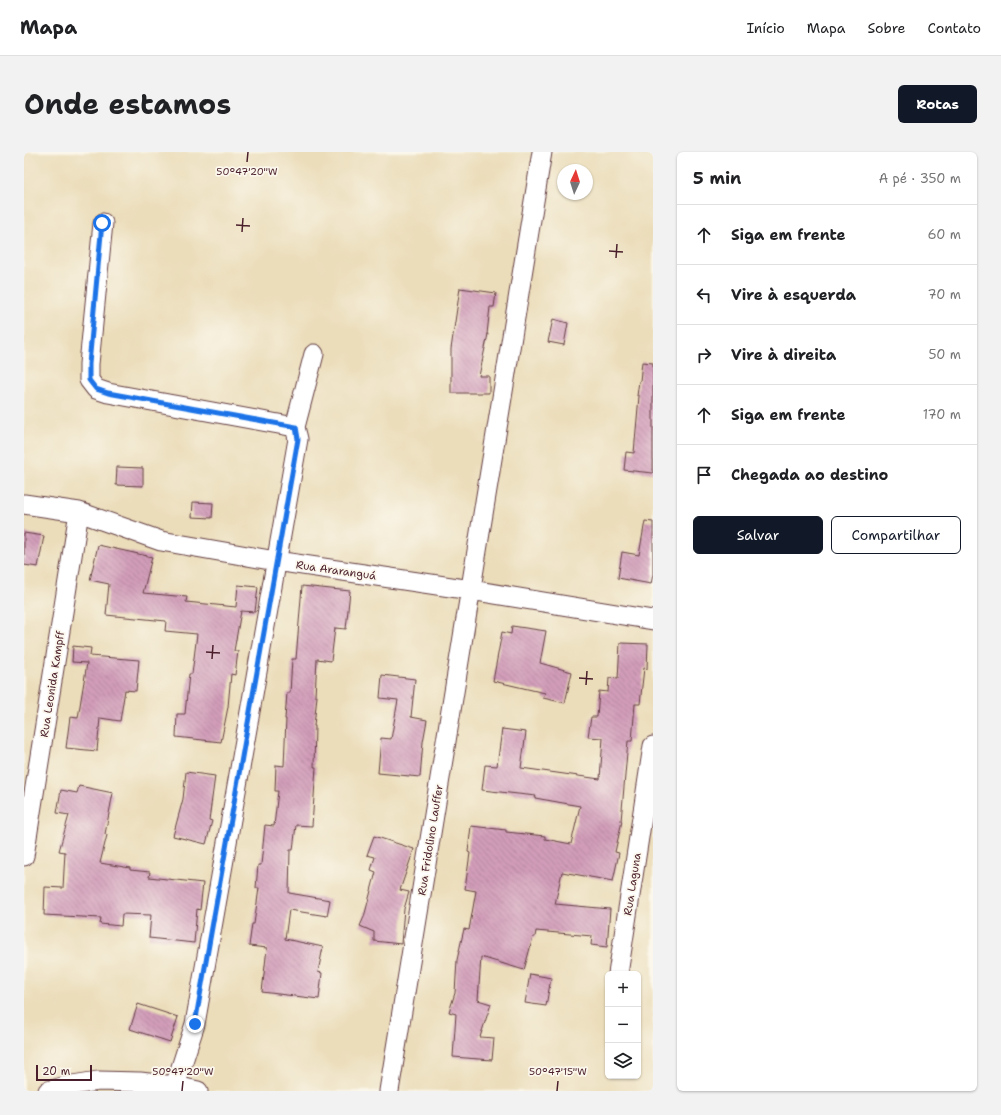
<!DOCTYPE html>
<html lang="pt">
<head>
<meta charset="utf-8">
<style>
	body { margin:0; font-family:"Shantell Sans",sans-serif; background:#f2f2f2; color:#202124 }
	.controls { position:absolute; right:12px; bottom:12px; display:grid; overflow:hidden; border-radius:6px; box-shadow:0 1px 3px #0004 }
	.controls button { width:36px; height:36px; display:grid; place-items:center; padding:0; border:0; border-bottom:1px solid #e0e0e0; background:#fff; color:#202124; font:20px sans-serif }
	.compass { position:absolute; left:533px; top:12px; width:36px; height:36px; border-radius:50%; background:#fff; box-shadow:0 1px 3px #0004; rotate:4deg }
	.scale { position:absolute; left:12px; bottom:10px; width:56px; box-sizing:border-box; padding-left:4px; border:2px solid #4a1f2b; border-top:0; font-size:11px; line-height:14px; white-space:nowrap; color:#4a1f2b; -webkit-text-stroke:3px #fbf7ec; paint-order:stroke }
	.stop { position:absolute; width:12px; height:12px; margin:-9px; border:3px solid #1a73e8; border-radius:50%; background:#fff }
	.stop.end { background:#1a73e8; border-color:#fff; box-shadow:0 1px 4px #0008 }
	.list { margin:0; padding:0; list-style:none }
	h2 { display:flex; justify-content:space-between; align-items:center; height:52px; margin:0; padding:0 16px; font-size:17px }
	h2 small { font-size:13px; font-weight:400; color:#757577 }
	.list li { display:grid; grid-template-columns:26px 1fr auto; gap:12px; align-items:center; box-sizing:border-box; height:60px; padding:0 16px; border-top:1px solid #e0e0e0 }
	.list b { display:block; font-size:15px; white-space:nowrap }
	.list em { font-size:13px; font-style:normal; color:#757577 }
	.actions { display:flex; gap:8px; padding:12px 16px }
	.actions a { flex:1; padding:9px 0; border:1px solid #111827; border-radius:6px; text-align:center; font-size:14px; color:#111827 }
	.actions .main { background:#111827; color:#fff }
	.icon { flex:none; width:22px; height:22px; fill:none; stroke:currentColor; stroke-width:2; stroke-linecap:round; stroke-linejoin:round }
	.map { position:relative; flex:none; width:629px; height:939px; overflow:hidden; border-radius:6px }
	header { display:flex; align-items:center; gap:24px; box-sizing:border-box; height:56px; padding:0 20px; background:#fff; border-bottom:1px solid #e0e0e0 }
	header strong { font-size:19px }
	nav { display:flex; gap:22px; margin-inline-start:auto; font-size:14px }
	.intro { display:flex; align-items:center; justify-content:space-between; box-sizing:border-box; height:96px; padding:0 24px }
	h1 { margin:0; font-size:28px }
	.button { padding:10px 18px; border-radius:6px; background:#111827; color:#fff; font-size:14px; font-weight:700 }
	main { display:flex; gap:24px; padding:0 24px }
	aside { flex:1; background:#fff; border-radius:6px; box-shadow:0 1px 3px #0004 }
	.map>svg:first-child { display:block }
</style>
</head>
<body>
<header>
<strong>Mapa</strong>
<nav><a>Início</a><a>Mapa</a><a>Sobre</a><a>Contato</a></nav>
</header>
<div class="intro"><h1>Onde estamos</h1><a class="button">Rotas</a></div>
<main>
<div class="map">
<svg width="629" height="939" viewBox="0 0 629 939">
	<defs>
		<pattern id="building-back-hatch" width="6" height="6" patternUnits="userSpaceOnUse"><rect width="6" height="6" fill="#d29db9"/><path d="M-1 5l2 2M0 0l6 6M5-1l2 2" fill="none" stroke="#ac7f97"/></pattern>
	</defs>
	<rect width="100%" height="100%" fill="#fbf7ec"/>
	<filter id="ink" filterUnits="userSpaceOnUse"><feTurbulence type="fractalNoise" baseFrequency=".025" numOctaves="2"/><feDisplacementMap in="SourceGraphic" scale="8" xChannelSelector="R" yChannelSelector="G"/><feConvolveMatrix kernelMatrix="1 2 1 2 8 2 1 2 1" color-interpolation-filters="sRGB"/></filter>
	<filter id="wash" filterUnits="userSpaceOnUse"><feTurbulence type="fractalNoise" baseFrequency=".012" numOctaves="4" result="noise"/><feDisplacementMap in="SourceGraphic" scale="16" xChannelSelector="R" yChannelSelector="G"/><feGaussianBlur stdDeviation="0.9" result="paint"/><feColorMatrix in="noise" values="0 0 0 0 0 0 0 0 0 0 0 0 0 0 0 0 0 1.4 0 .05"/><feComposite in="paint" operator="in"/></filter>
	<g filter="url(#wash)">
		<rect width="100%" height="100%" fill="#ebddba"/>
		<g id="blocks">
			<path fill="url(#building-back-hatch)" d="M 436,136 L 472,141 L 470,155 L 466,155 L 463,182 L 464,182 L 455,224 L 465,224 L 465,241 L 427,241 L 427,197 Z
				M 529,167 L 544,171 L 540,193 L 524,190 Z
				M 618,210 L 629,211 L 629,321 L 600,318 L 602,300 L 610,301 L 615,244 L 613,244 L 615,229 L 616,229 Z
				M 93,315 L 119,316 L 119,334 L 92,333 Z
				M 169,350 L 189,351 L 188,366 L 168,365 Z
				M 621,369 L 629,370 L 629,422 L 627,432 L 594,426 L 598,400 L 615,403 Z
				M 0,381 L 20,384 L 14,415 L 0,413 Z
				M 74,393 L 128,405 L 119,441 L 163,445 L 162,450 L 212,455 L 214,433 L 234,435 L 231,460 L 217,459 L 210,499 L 214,499 L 211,523 L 207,522 L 204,555 L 197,590 L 152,585 L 153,562 L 161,562 L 165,522 L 168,522 L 173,482 L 141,479 L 142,469 L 82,463 L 85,432 L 66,428 Z
				M 278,434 L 326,439 L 322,477 L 311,476 L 307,509 L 293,507 L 291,544 L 293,544 L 290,574 L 291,574 L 290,615 L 292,615 L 288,674 L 272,673 L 269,698 L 266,698 L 265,741 L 306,748 L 303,764 L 265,758 L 261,787 L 299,795 L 294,820 L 298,821 L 295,847 L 238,840 L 243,796 L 225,794 L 228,772 L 230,772 L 235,736 L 232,736 L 234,713 L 237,713 L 241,673 L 250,674 L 254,639 L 251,639 L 252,613 L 260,614 L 262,567 L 261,567 L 263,541 L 266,541 L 268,507 L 272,507 Z
				M 488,474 L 522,479 L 516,511 L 548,520 L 541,551 L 519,546 L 521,541 L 469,529 L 478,480 L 487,482 Z
				M 596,491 L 624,492 L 623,517 L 620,516 L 616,552 L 611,552 L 608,589 L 604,589 L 597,669 L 598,669 L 591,700 L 595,701 L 589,729 L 538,720 L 531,752 L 586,757 L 583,795 L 567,793 L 568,784 L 512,779 L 511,785 L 509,785 L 500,818 L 457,805 L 454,848 L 467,852 L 456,885 L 470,886 L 468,908 L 429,905 L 432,862 L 425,860 L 431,841 L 433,808 L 440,777 L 445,778 L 452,739 L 441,737 L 446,701 L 444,700 L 447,674 L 482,678 L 482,680 L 521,684 L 521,687 L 547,692 L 556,654 L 511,646 L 512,644 L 458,638 L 461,613 L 473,614 L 478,577 L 502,580 L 497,616 L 576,627 L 579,586 L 564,585 L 567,565 L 573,565 L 575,539 L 584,540 L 585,526 L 594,527 Z
				M 49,494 L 67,496 L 66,504 L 115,508 L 112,539 L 101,538 L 96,569 L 76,566 L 73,599 L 42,596 L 46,565 L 54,566 L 63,511 L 48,510 Z
				M 358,523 L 391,527 L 387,565 L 403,568 L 399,590 L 396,625 L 354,621 L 357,586 L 367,587 L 374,548 L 356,546 Z
				M 162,620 L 191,624 L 185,668 L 188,669 L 182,692 L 149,684 L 159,647 Z
				M 55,634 L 89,641 L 81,682 L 83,683 L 76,711 L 106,716 L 106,718 L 126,720 L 125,725 L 179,731 L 176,758 L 173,757 L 170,791 L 125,786 L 127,763 L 98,762 L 97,774 L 76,772 L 77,766 L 20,763 L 21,735 L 39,736 L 41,700 L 35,699 L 45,663 L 33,661 L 37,638 L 53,641 Z
				M 350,684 L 390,697 L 376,738 L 385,740 L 380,757 L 377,792 L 350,789 L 350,780 L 336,774 L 340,765 L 352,720 L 347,718 L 351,705 L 343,703 Z
				M 506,822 L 527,826 L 522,854 L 501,851 Z
				M 114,852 L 154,865 L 146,890 L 106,877 Z"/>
		</g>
	</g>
	<g filter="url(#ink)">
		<use href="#blocks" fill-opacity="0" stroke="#623c40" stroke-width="1"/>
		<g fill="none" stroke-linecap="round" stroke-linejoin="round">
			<g stroke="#623c40" stroke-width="21">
				<path id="minor" d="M 79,71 L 65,212 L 65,228 L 72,237 L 84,241 L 271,275
					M 0,352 L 55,360 L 137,389 L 252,409 L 447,438 L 629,468
					M 0,704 L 55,360
					M 594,822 L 629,594
					M 151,934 L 171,872 L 274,287 L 271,275 L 290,202
					M 24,939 L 42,934 L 74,929 L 116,930 L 151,934 L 174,939
					M 365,939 L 518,0"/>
			</g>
			<use href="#minor" stroke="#fff" stroke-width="19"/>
		</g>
	</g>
	<g fill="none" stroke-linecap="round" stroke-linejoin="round" filter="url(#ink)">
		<path stroke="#1a73e8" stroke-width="5" d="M 78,71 L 65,212 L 65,228 L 72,237 L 84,241 L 272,275 L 274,287 L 171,872"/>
	</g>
	<path fill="none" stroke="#4a1f2b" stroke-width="1.5" d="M 223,10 L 224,0M 212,73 L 226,74M 218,80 L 219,66M 585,99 L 599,100M 592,106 L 593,92M 182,500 L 196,501M 188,507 L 189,493M 555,526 L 569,527M 562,533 L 563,519M 158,939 L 159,929M 533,939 L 534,929"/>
	<g text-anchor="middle" stroke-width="3.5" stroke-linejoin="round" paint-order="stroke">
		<g font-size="11" fill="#4a1f2b" stroke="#fbf7ec">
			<text transform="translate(312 418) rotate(8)" y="4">Rua Araranguá</text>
			<text transform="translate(28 532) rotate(-81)" y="4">Rua Leonida Kampff</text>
			<text transform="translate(406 688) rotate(-81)" y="4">Rua Fridolino Lauffer</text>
			<text transform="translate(608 732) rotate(-81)" y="4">Rua Laguna</text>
		</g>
	</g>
	<g font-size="10" text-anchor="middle" fill="#4a1f2b" stroke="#fbf7ec" stroke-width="3.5" stroke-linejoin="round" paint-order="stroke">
		<text x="223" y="23">50°47'20"W</text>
		<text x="159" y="923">50°47'20"W</text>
		<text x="534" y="923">50°47'15"W</text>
	</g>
</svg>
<div class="controls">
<button>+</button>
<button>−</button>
<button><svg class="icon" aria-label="layers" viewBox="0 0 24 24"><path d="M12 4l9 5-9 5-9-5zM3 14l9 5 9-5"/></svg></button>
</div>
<svg class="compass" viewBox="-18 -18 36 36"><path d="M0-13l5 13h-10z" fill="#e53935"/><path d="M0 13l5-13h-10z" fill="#757577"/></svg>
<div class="scale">20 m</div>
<div class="stop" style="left:78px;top:71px"></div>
<div class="stop end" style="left:171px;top:872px"></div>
</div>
<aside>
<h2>5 min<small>A pé · 350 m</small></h2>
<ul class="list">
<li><svg class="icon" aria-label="ahead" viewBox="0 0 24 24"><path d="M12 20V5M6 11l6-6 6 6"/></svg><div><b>Siga em frente</b></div><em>60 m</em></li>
<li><svg class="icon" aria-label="left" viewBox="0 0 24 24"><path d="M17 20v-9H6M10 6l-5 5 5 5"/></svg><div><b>Vire à esquerda</b></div><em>70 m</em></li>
<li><svg class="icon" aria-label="right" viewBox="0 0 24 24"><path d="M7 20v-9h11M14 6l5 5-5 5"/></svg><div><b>Vire à direita</b></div><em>50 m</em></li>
<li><svg class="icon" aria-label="ahead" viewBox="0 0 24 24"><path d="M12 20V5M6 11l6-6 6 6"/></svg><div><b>Siga em frente</b></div><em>170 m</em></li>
<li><svg class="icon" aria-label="arrive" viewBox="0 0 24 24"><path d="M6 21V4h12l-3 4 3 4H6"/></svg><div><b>Chegada ao destino</b></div></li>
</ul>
<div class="actions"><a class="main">Salvar</a><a>Compartilhar</a></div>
</aside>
</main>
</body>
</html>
